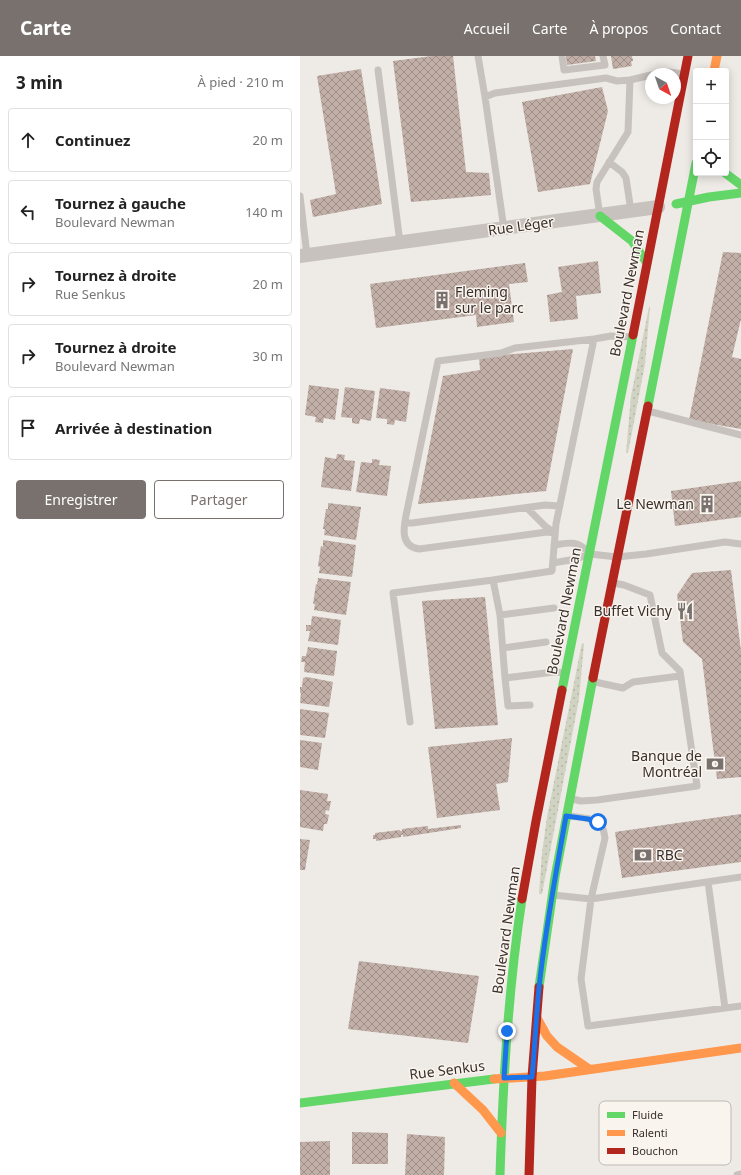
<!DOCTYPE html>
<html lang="fr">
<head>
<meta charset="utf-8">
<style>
	body { margin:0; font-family:"Noto Sans",sans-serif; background:#f2f2f2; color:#222 }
	.controls { position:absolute; right:12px; top:12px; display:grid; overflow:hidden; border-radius:4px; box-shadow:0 2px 10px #0003 }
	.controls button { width:36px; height:36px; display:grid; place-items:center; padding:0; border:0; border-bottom:1px solid #e0e0e0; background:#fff; color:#222; font:20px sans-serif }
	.compass { position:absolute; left:345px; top:12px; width:36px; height:36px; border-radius:50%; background:#fff; box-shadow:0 2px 10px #0003; rotate:140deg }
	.stop { position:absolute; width:12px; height:12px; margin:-9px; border:3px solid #1a73e8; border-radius:50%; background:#fff }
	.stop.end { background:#1a73e8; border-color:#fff; box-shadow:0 1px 4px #0008 }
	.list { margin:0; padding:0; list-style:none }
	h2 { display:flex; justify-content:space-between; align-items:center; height:52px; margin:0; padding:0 16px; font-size:17px }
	h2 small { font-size:13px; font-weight:400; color:#767676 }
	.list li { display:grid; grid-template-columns:26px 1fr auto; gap:12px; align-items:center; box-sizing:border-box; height:64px; margin:0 8px 8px; padding:0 8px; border:1px solid #e0e0e0; border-radius:4px }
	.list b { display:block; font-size:15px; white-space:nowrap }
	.list p { margin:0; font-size:13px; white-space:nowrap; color:#767676 }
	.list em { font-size:13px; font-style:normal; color:#767676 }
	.actions { display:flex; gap:8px; padding:12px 16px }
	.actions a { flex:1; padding:9px 0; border:1px solid #78716d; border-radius:4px; text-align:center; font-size:14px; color:#78716d }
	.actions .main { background:#78716d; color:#fff }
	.icon { flex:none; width:22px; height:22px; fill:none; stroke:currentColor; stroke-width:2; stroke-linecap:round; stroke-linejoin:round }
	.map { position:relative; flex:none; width:441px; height:1119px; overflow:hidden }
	header { display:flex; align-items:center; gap:24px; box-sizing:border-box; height:56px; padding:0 20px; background:#78716d; color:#fff }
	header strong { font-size:19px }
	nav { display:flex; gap:22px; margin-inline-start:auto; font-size:14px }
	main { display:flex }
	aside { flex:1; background:#fff }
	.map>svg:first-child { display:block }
</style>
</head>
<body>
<header>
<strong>Carte</strong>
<nav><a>Accueil</a><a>Carte</a><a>À propos</a><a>Contact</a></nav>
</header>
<main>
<aside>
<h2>3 min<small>À pied · 210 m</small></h2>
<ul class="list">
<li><svg class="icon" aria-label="ahead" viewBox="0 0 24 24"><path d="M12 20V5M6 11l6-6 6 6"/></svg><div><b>Continuez</b></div><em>20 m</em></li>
<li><svg class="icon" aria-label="left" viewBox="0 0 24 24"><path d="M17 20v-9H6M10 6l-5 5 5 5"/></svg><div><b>Tournez à gauche</b><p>Boulevard Newman</p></div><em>140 m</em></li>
<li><svg class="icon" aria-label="right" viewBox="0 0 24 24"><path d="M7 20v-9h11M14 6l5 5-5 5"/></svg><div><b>Tournez à droite</b><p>Rue Senkus</p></div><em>20 m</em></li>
<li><svg class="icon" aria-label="right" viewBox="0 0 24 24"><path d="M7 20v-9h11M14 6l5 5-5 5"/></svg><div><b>Tournez à droite</b><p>Boulevard Newman</p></div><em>30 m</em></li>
<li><svg class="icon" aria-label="arrive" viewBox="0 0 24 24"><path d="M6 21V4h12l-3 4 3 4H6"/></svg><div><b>Arrivée à destination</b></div></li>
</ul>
<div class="actions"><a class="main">Enregistrer</a><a>Partager</a></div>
</aside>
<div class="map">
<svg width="441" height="1119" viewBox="0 0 441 1119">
	<defs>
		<pattern id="grass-dots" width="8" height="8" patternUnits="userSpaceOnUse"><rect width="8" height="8" fill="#d0d3c1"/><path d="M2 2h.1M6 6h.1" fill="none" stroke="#b3b5a6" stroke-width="1.8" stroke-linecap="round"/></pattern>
		<pattern id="building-cross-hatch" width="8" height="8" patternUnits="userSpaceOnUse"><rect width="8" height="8" fill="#c1afa8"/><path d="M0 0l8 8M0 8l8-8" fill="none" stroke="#9e8f89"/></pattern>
	</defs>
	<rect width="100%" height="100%" fill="#eeeae6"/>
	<path fill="url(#grass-dots)" d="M 349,251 L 350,251 L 345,308 L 328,397 L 326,397 L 331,340 Z
		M 282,587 L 284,588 L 279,643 L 242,838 L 239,838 L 242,797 L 247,761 Z"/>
	<path fill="url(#building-cross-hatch)" d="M 132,0 L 153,0 L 166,116 L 189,117 L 191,139 L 111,146 L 93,5 Z
		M 266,0 L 295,0 L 296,5 L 267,9 Z
		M 311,0 L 332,0 L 333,5 L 331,5 L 332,10 L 313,13 Z
		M 61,13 L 82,148 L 13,161 L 10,144 L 36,138 L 17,20 Z
		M 302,31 L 308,55 L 290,128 L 238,136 L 222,46 Z
		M 423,196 L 441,197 L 441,263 L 432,301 L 441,303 L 441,373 L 389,364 Z
		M 298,205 L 301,237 L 276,240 L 278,263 L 250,266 L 247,239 L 262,236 L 258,211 Z
		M 225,207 L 228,226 L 209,228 L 214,266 L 177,271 L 176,259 L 76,272 L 70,228 Z
		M 273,293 L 246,435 L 118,448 L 143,320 L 180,314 L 179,301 Z
		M 9,329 L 39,333 L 35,364 L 24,362 L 23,367 L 15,366 L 16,361 L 5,359 Z
		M 45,331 L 75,335 L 71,365 L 60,363 L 59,368 L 52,367 L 52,362 L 41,361 Z
		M 80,332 L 110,336 L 106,366 L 95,364 L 94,369 L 87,368 L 87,363 L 76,362 Z
		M 37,398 L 45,399 L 44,404 L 55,405 L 51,435 L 21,431 L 25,401 L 36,403 Z
		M 72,403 L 80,404 L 79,409 L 91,410 L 87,440 L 56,436 L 61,406 L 72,407 Z
		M 441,425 L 441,461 L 375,470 L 371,435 Z
		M 28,447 L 61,451 L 56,484 L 24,479 L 25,473 L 23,473 L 26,453 L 28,453 Z
		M 23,484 L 56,489 L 52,521 L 19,517 L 20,511 L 18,510 L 21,490 L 23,491 Z
		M 431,514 L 441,595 L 441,721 L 417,723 L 402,603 L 383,586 L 377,539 L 392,517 Z
		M 18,522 L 51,526 L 46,559 L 14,554 L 15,548 L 13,548 L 16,528 L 17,529 Z
		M 185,541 L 198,669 L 135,673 L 122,545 Z
		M 12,560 L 41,564 L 38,589 L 8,585 L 10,575 L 6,575 L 6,569 L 11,569 Z
		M 8,591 L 37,595 L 34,620 L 4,616 L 5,606 L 1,606 L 2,600 L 6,600 Z
		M 7,621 L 33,626 L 29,651 L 0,647 L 1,637 L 0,637 L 0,631 L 2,631 L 3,622 Z
		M 0,653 L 29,657 L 25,682 L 0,679 Z
		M 212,682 L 208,726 L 196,728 L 200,754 L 137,762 L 128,691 Z
		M 0,684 L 22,687 L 18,714 L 0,711 Z
		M 0,734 L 28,738 L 27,745 L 31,745 L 29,755 L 26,754 L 25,758 L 29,759 L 27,768 L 24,768 L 23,775 L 0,771 Z
		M 441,758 L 441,806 L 322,822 L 315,776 Z
		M 161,769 L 161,772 L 103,781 L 103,779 L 101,779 L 101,781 L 76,785 L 76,783 L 73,783 L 73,779 L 75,779 L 75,777 L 100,774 L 100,775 L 102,775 L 102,773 L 128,770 L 128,773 Z
		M 0,783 L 10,784 L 5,814 L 0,814 Z
		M 59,905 L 179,920 L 168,987 L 48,973 Z
		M 52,1076 L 88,1077 L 88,1108 L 52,1108 Z
		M 107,1078 L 145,1081 L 144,1119 L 105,1119 Z
		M 30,1085 L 30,1119 L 0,1119 L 0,1086 Z"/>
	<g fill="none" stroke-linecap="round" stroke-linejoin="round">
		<path stroke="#c8c2be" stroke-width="7" d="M 178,0 L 185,41 L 204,173
			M 262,0 L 264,14 L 305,9 L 303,0
			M 78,14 L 100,187
			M 355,18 L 369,16 L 383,18
			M 185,41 L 195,37 L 306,22 L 317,25 L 330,24
			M 309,106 L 322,116 L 326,122 L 331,155
			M 0,140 L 7,199
			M 300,160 L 296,133 L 297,126 L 328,76 L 330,24 L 351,19
			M 348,355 L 441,379
			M 227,452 L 245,470 L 255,477
			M 105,467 L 112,467 L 245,449 L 259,450
			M 255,477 L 247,476 L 119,493 C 97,490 105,465 108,450 L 138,305 L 201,297 L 215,292 L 294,283
			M 254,489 C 268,487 276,484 287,495
			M 253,507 L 276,503 L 290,498 L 317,501 L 346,498 L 425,486 L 441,488
			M 200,559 L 254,552
			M 203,592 L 246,586
			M 205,622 L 200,559 L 193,524 L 252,515 L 256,468 L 294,283 L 311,280 L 331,281
			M 295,626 L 323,632 L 333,626 L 380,620
			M 230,649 L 208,650 L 205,622 L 254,616 L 264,617
			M 110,666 L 93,537 L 193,524
			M 272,743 L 281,745 L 297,744 L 397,730 L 380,615 L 362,597 L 350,539 L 324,529 L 313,527
			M 268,760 C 277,761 296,762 301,769 C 304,773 304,778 305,782 L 291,843 L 281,923 L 288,970 L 441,950
			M 408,826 L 425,952
			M 253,839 L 291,843 L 441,821
			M 437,1119 L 441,1118"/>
		<path stroke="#c8c2be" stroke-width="14" d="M 0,200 L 358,151"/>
		<path stroke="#63d668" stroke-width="9" d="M 425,117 L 441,129
			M 376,148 L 409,141 L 441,137
			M 300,160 L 332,185 L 347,207
			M 348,350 L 396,107
			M 262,634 L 333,279
			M 239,931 L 255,821 L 293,622
			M 0,1047 L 194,1023
			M 200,1119 C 203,1027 208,934 222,843"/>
		<path stroke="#ff974d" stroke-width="9" d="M 414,15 L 417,0
			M 237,962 L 247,980 L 257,991 L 289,1013
			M 194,1023 L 245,1020 L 441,992
			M 154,1027 L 183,1054 L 201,1077"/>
		<path stroke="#b3261e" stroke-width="9" d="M 333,279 L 388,0
			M 293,622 C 311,531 330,440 348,350
			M 222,843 L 236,765 L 262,634
			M 229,1119 L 232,1021 L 239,931"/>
	</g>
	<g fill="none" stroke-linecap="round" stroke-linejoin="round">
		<path stroke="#1a73e8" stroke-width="5" d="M 207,975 L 204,1022 L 232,1021 C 235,991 236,961 239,932 C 245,874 256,817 266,760 L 288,763 L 298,766"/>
	</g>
	<defs>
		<g id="building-bare" transform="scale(1.38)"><path d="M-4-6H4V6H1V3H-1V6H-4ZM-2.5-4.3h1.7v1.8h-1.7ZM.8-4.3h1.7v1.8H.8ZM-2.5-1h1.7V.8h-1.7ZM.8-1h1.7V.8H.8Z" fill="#78716d" stroke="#faf4ee" stroke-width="2.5" paint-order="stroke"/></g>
		<g id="restaurant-bare" transform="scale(1.38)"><path d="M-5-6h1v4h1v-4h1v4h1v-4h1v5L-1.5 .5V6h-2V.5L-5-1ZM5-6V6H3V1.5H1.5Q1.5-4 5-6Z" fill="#78716d" stroke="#faf4ee" stroke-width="2.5" paint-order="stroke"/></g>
		<g id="bank-bare" transform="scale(1.38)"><path d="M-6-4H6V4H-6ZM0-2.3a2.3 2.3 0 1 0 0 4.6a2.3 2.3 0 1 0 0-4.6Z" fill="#78716d" stroke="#faf4ee" stroke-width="2.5" paint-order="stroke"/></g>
	</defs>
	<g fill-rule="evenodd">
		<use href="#building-bare" x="142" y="244"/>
		<use href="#building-bare" x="407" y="448"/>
		<use href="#restaurant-bare" x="385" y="555"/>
		<use href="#bank-bare" x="415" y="708"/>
		<use href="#bank-bare" x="343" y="799"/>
	</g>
	<g text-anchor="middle" stroke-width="3" stroke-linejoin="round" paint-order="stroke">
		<g font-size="14" fill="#39302c" stroke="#faf4ee">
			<text transform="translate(221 170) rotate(-8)" y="5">Rue Léger</text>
			<text transform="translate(327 237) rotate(-79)" y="5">Boulevard Newman</text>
			<text transform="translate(264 555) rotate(-79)" y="5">Boulevard Newman</text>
			<text transform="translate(206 874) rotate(-82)" y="5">Boulevard Newman</text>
			<text transform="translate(147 1014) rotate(-7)" y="5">Rue Senkus</text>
		</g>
		<g font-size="14" fill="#39302c" stroke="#faf4ee" text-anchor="end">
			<text x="155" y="241" text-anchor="start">Fleming<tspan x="155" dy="16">sur le parc</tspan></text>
			<text x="394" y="453">Le Newman</text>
			<text x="372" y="560">Buffet Vichy</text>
			<text x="402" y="705">Banque de<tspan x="402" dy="16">Montréal</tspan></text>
			<text x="356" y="804" text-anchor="start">RBC</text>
		</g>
	</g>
	<rect x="299" y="1045" width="132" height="64" rx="6" fill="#faf4ee" stroke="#c0b9b4" stroke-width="1"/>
	<rect x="307" y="1056" width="18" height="6" fill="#63d668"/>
	<rect x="307" y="1074" width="18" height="6" fill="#ff974d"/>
	<rect x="307" y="1092" width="18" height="6" fill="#b3261e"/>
	<g font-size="11" fill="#39302c">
		<text x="332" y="1063">Fluide</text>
		<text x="332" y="1081">Ralenti</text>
		<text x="332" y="1099">Bouchon</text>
	</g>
</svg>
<div class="controls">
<button>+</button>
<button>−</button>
<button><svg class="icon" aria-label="locate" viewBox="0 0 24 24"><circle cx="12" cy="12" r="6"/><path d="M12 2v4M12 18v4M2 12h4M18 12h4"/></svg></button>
</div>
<svg class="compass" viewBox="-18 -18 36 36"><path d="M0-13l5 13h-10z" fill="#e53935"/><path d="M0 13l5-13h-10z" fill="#767676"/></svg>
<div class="stop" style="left:298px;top:766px"></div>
<div class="stop end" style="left:207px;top:975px"></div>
</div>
</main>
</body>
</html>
